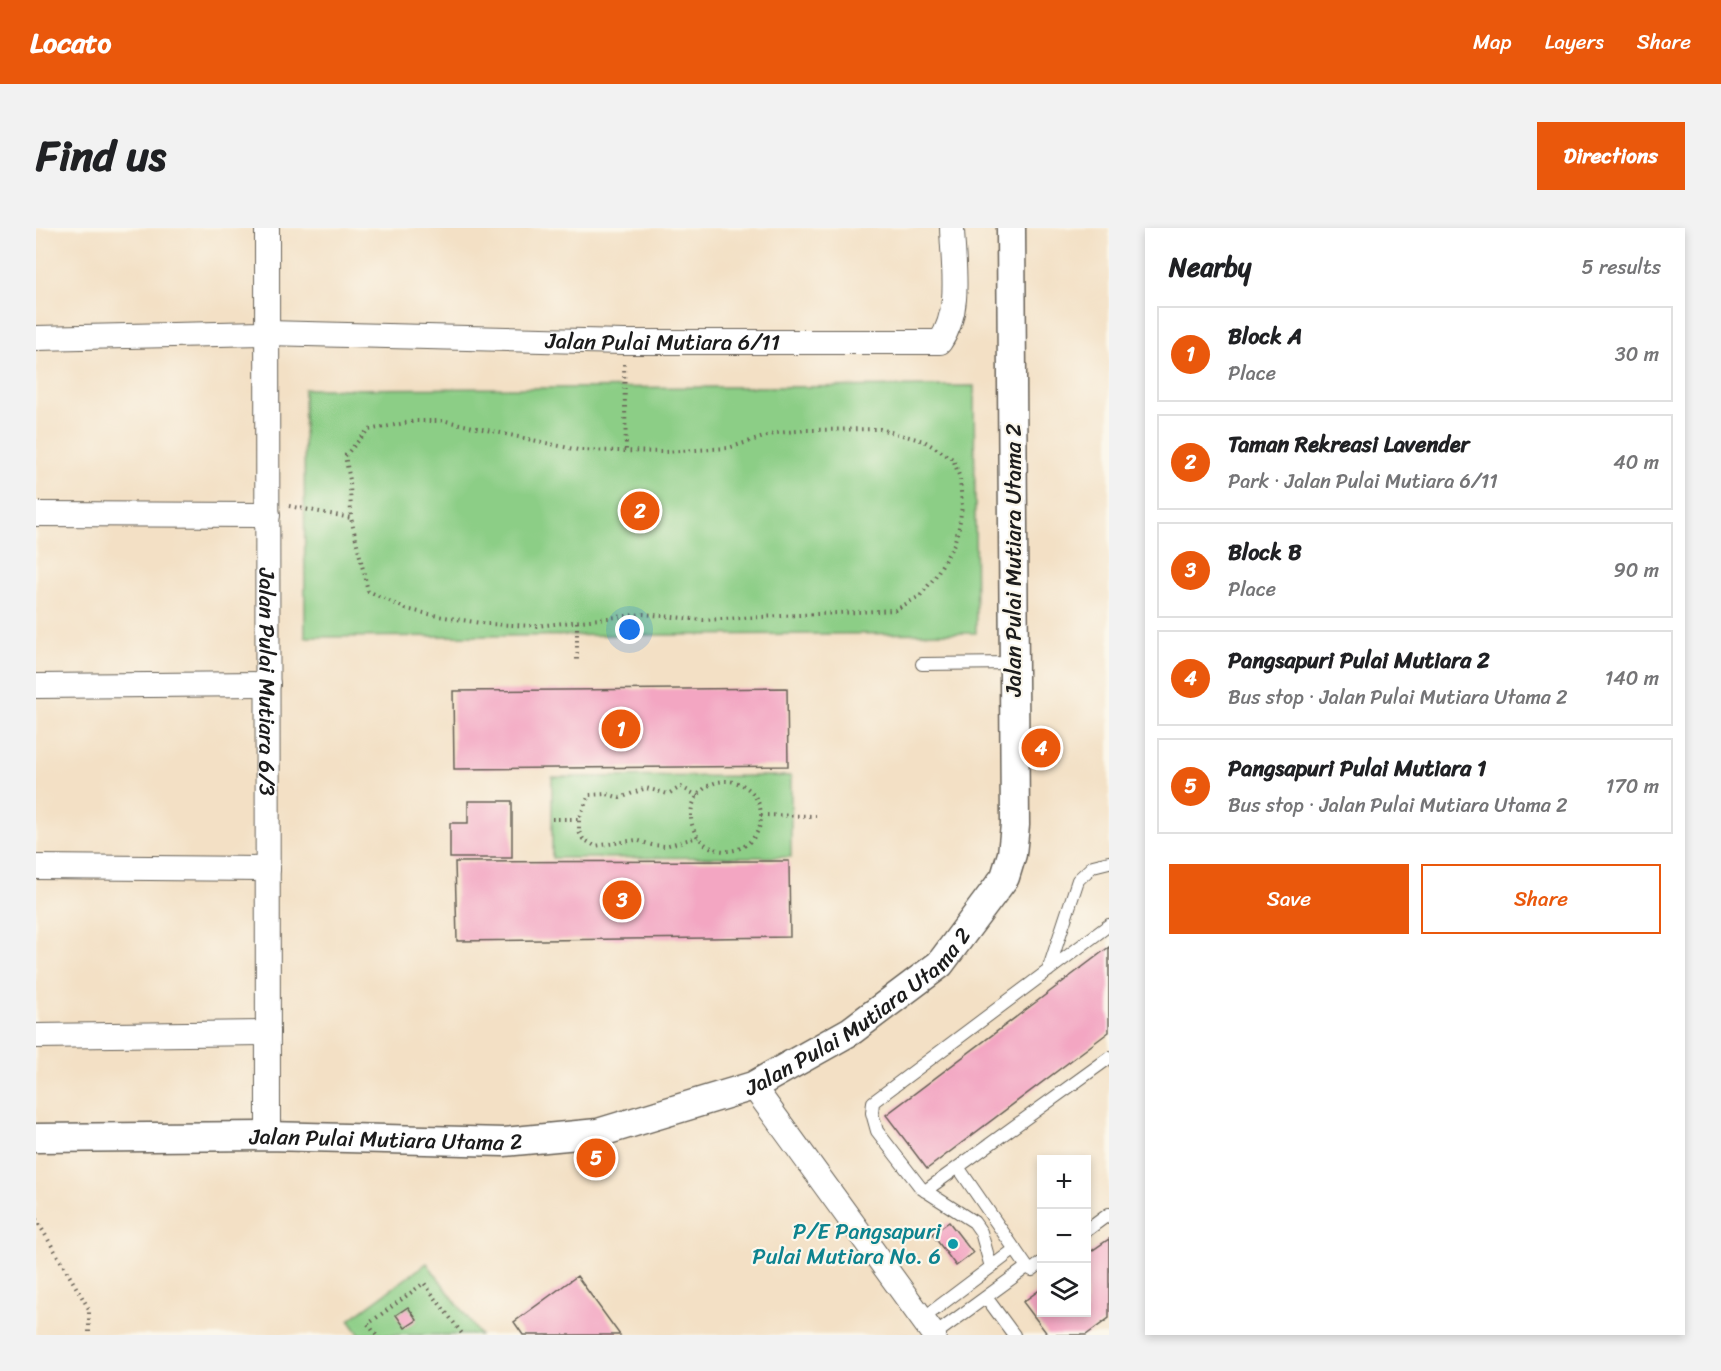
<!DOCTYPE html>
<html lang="en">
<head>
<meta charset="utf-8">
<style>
	body { margin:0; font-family:Sriracha,sans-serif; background:#f2f2f2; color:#202124 }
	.controls { position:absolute; right:18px; bottom:18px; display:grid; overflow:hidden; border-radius:0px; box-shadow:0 3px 9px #0003 }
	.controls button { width:54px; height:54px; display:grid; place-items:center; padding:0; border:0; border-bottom:2px solid #e0e0e0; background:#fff; color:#202124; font:30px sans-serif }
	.you { position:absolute; left:594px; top:402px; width:21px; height:21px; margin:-15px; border:4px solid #fff; border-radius:50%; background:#1a73e8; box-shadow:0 0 0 9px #1a73e833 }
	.badge { display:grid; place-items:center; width:39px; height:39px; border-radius:50%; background:#ea580c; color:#fff; font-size:20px; font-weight:700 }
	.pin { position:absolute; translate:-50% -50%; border:3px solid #fff; box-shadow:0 2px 6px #0006 }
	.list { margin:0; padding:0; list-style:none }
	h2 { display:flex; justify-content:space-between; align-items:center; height:78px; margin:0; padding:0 24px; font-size:26px }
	h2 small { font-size:20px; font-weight:400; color:#757577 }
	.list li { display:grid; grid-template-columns:39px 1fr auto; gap:18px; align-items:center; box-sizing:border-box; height:96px; margin:0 12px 12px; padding:0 12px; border:2px solid #e0e0e0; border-radius:0px }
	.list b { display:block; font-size:22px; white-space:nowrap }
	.list p { margin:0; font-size:20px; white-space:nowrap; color:#757577 }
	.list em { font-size:20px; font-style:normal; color:#757577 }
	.actions { display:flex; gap:12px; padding:18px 24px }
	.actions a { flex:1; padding:14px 0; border:2px solid #ea580c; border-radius:0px; text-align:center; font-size:21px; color:#ea580c }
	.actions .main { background:#ea580c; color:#fff }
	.icon { flex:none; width:33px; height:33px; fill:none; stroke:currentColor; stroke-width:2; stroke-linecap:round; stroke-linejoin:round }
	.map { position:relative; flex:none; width:1073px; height:1107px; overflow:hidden; border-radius:0px }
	header { display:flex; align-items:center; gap:36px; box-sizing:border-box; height:84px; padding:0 30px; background:#ea580c; color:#fff }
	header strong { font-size:28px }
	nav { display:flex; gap:33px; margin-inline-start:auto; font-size:21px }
	.intro { display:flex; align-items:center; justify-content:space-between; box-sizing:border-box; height:144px; padding:0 36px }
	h1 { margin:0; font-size:42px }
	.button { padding:15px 27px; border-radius:0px; background:#ea580c; color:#fff; font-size:21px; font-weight:700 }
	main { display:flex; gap:36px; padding:0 36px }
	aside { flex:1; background:#fff; border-radius:0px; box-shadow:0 3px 9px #0003 }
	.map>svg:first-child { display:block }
</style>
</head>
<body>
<header>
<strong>Locato</strong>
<nav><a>Map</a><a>Layers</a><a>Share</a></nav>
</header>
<div class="intro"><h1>Find us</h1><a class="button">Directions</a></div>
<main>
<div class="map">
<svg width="1073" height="1107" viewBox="0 0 1073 1107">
	<rect width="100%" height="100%" fill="#fbf7ec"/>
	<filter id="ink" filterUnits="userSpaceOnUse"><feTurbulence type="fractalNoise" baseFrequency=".0167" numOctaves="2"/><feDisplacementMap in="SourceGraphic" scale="12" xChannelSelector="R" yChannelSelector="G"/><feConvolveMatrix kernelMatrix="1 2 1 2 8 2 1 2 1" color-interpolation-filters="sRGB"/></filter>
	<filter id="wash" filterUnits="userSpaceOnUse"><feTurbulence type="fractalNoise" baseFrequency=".008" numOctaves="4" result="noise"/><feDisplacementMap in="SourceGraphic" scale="24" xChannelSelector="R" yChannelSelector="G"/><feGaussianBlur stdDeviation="1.35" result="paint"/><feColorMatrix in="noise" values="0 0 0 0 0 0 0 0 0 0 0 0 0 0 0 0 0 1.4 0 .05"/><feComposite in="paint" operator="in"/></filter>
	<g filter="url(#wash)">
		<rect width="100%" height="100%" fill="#f3e0c5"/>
		<path fill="#8cce86" stroke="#547551" stroke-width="1.5" d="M 938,158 L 940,405 L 269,409 L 268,161 Z
			M 755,548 L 755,629 L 516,630 L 516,549 Z
			M 391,1035 L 444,1107 L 324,1107 L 313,1092 Z"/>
		<g id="blocks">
			<path fill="#f3a6c2" d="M 751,460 L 752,538 L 418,541 L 417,463 Z
				M 432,573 L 476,573 L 476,630 L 414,630 L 414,595 L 432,595 Z
				M 753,633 L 754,709 L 421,713 L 419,634 Z
				M 1073,719 L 1073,804 L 891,941 L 850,887 Z
				M 913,994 L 937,1025 L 920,1038 L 896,1006 Z
				M 1073,1011 L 1073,1090 L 1050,1107 L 1012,1107 L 987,1074 L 1005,1061 L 1005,1084 L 1050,1084 L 1050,1027 Z
				M 541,1048 L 584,1107 L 487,1107 L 478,1094 Z
				M 372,1079 L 381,1092 L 369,1100 L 360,1087 Z"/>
		</g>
	</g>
	<g filter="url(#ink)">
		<use href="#blocks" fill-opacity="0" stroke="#676157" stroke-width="1.5"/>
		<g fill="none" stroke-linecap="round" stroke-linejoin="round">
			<g stroke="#676157" stroke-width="14">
				<path id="service" d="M 886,436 L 978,435
					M 1012,743 L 1042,652 L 1057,638 L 1073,634
					M 922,939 L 991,1039 L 996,1042 L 1005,1035
					M 889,963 L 1073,830
					M 1050,1003 L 1073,986
					M 955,1039 L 945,1004 L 938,994 L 885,960 L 841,903 L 836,885 L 837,874 L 1073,697
					M 950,1069 L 978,1107
					M 886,1091 L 979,1021
					M 898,1107 L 991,1039"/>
			</g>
			<g stroke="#676157" stroke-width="26">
				<g id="minor">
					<path id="s1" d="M 231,0 L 232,908"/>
					<path id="s2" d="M 0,110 L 231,105 L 588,114 L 904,114 C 926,82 917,38 916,0"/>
					<path d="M 0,286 L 232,287"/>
					<path d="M 0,458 L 232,456"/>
					<path d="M 0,639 L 232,641"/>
					<path d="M 0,808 L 232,805"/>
					<path d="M 717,858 L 898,1107"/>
				</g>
			</g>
			<g stroke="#676157" stroke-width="31">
				<g id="tertiary">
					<path id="s3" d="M 0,910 L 232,908 L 468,914 L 562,905 L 717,858 L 815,803 L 904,736 L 969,649 L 976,626 L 979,597 L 975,0"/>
				</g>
			</g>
			<path stroke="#676157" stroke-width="4" stroke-dasharray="1.5 4.5" stroke-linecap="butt" d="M 588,136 L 590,223
				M 253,278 L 315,290 L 314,252 L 309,228 L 332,202 L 380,193 L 410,193 L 542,222 L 629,224 L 692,220 L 741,205 L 771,202 L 844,201 L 888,213 L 917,231 L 924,250 L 926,278 L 923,299 L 918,316 L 899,349 L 884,368 L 859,382 L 667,392 L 607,386 L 501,398 L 451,396 L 402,388 L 370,381 L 332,363 L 315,290
				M 541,394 L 541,436
				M655 588a35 35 0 1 1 70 0a35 35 0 1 1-70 0Z
				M 662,568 L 645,559 L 632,566 L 610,560 L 584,570 L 571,566 L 553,567 L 543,591 L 543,604 L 547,611 L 559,618 L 600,612 L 616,617 L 629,618 L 662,609
				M 725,587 L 780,588
				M 516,591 L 543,591
				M 0,991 L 53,1081 L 53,1107
				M 340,1107 L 332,1096 L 388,1055 L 427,1107"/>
			<use href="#service" stroke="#fff" stroke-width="12"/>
			<use href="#minor" stroke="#fff" stroke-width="24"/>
			<use href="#tertiary" stroke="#fff" stroke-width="28"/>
		</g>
	</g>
	<circle fill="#0f9aa8" stroke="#fbf7ec" stroke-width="2" cx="917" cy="1016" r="6"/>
	<g text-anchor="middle" stroke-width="4.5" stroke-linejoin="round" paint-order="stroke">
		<g font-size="22" fill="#1c1c1c" stroke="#fbf7ec">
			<text dy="8" stroke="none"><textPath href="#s2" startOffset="627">Jalan Pulai Mutiara 6/11</textPath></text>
			<text transform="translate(977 332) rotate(-90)" y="8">Jalan Pulai Mutiara Utama 2</text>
			<text dy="8" stroke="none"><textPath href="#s1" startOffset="454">Jalan Pulai Mutiara 6/3</textPath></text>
			<text dy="8" stroke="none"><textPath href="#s3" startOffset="854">Jalan Pulai Mutiara Utama 2</textPath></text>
			<text dy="8" stroke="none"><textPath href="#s3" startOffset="350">Jalan Pulai Mutiara Utama 2</textPath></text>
		</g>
		<g font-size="22" fill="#0d838f" stroke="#fbf7ec" text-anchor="end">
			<text x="905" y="1011">P/E Pangsapuri<tspan x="905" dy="25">Pulai Mutiara No. 6</tspan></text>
		</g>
	</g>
</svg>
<div class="controls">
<button>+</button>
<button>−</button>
<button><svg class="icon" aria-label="layers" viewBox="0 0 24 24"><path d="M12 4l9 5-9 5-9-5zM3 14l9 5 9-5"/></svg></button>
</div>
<div class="you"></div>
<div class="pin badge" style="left:585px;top:501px">1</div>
<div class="pin badge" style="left:604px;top:283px">2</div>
<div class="pin badge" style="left:586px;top:672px">3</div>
<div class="pin badge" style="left:1005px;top:520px">4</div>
<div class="pin badge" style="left:560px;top:930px">5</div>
</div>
<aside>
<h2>Nearby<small>5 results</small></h2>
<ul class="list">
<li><span class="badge">1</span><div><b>Block A</b><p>Place</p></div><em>30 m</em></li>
<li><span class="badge">2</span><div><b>Taman Rekreasi Lavender</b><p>Park · Jalan Pulai Mutiara 6/11</p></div><em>40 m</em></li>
<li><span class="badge">3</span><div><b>Block B</b><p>Place</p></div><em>90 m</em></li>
<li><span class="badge">4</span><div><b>Pangsapuri Pulai Mutiara 2</b><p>Bus stop · Jalan Pulai Mutiara Utama 2</p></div><em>140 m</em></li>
<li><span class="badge">5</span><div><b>Pangsapuri Pulai Mutiara 1</b><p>Bus stop · Jalan Pulai Mutiara Utama 2</p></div><em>170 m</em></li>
</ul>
<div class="actions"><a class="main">Save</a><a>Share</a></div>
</aside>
</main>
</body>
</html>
